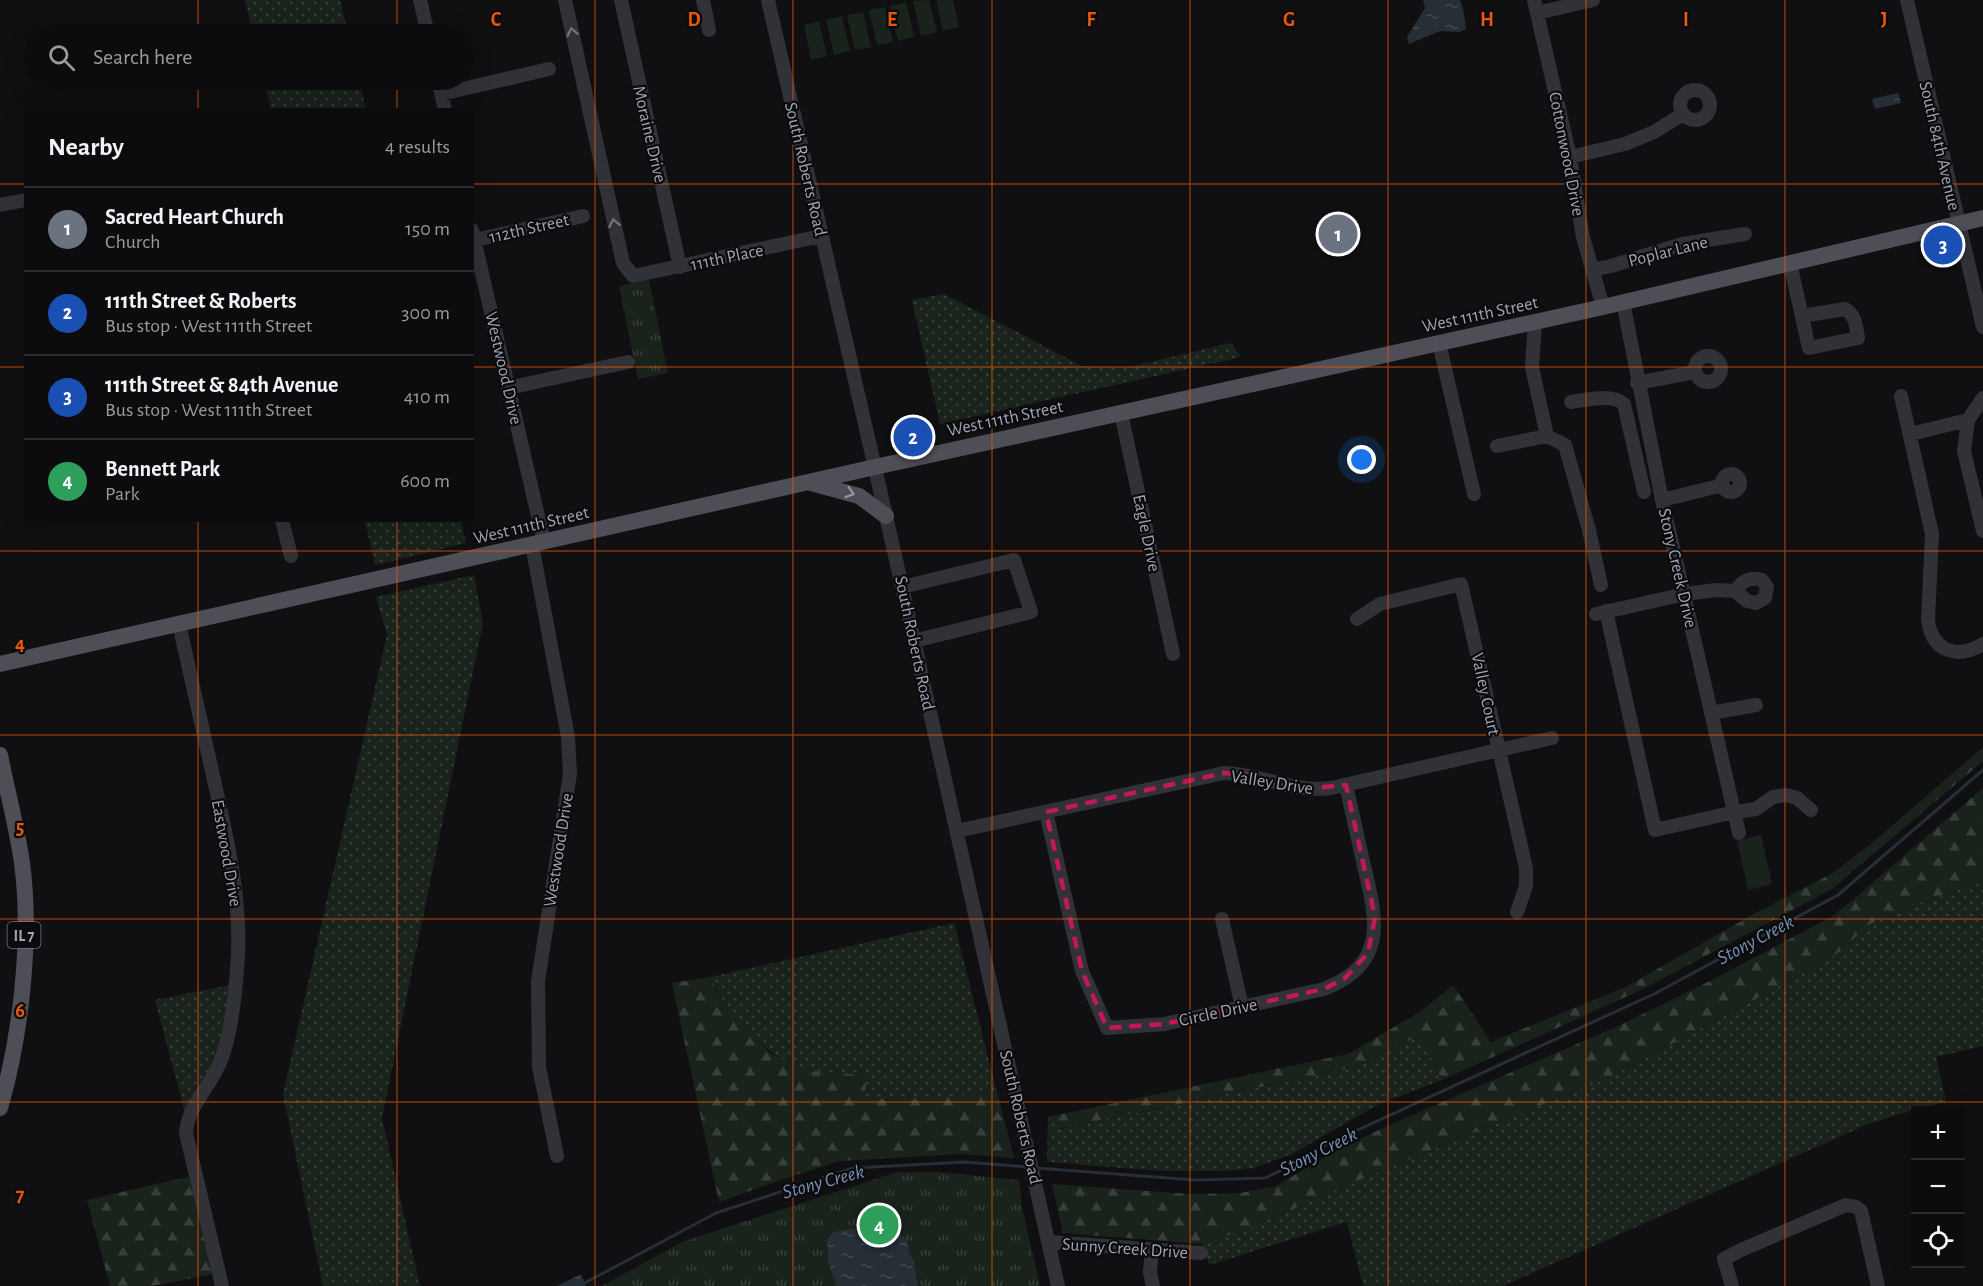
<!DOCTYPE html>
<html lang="en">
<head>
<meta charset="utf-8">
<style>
	body { margin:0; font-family:"Alegreya Sans",sans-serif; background:#1a1a1c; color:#f1f3f6 }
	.controls { position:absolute; right:18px; bottom:18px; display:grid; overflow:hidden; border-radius:0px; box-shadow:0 6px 24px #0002 }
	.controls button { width:54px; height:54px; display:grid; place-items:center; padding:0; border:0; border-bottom:2px solid #2c2c2e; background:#0c0c0e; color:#f1f3f6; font:30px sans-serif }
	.you { position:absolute; left:1362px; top:460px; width:21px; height:21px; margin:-15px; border:4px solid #fff; border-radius:50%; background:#1a73e8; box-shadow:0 0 0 9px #1a73e833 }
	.badge { display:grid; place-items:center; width:39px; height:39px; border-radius:50%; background:#d93025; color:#fff; font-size:20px; font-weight:700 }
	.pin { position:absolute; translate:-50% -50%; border:3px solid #fff; box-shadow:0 2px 6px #0006 }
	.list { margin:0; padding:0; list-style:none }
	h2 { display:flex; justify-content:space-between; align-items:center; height:78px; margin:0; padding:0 24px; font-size:26px }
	h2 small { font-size:20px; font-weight:400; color:#9a9b9e }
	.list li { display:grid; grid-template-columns:39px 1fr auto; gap:18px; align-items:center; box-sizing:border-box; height:84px; padding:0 24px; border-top:2px solid #2c2c2e }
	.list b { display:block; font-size:22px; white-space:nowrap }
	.list p { margin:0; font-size:20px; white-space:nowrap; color:#9a9b9e }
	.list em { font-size:20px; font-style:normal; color:#9a9b9e }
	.icon { flex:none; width:33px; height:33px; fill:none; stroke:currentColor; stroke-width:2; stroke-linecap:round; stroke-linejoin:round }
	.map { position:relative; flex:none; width:1983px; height:1286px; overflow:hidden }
	.search { position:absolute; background:#0c0c0e; box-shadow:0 6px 24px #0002; left:24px; top:24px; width:450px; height:66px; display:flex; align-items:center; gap:15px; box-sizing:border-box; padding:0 21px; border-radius:33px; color:#9a9b9e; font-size:22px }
	.panel { position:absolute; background:#0c0c0e; box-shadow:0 6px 24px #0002; left:24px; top:108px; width:450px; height:414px; border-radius:0px }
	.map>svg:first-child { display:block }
</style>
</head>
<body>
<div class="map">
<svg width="1983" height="1286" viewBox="0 0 1983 1286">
	<defs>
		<pattern id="grass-dots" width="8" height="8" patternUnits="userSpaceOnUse" patternTransform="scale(1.5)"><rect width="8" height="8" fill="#1a221c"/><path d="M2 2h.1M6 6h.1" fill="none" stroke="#383f3b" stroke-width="1.8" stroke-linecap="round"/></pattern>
		<pattern id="forest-firs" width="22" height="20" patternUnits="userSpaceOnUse" patternTransform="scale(1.5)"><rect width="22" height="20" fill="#1a221c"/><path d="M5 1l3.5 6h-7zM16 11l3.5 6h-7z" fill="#383f3b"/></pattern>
		<pattern id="park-tufts" width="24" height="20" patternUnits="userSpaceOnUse" patternTransform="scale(1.5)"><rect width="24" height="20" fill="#1a221c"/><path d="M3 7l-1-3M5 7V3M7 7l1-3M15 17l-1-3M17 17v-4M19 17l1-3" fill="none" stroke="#383f3b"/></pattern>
		<pattern id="water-ripples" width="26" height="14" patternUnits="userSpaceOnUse" patternTransform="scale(1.5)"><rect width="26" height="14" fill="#262e36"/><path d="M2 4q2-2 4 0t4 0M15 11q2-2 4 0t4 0" fill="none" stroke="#424951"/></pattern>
	</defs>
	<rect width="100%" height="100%" fill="#101012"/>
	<path fill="url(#grass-dots)" d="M 245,0 L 340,0 L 348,34 L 253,34 Z
		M 264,80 L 359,80 L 366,109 L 271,109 Z
		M 944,294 L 1082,366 L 1125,368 L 1231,343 L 1241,357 L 940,424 L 912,300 Z
		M 365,521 L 461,521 L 466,543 L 375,565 Z
		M 474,575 L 483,623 L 382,1118 L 420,1286 L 323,1286 L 283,1094 L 387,635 L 376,597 Z
		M 1983,880 L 1983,1046 L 1936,1057 L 1946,1102 L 1915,1109 L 1866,1125 L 1503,1286 L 1363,1286 L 1347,1222 L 1209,1265 L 1202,1244 L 1246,1229 L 1362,1179 L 1614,1075 L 1833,957 L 1870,924 Z
		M 954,923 L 997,1092 L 936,1098 L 866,1099 L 864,1075 C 848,1074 830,1074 813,1071 C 771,1064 727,1015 710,977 Z
		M 235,984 L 226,1042 L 187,1120 L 155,1000 Z
		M 1420,1035 L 1442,1080 L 1377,1105 L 1292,1154 L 1254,1168 L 1227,1171 L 1163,1171 L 1047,1162 L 1048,1117 L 1057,1115 L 1060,1129 L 1356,1067 Z"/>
	<path fill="url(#forest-firs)" d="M 1983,747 L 1983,761 L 1832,889 L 1643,989 L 1442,1080 L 1420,1035 L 1356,1067 L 1059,1129 L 1057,1115 L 1348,1054 L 1420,1012 L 1453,985 L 1491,1042 L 1626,987 L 1750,916 L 1833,873 L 1872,843 Z
		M 1983,788 L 1983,880 L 1870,924 L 1833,957 L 1614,1075 L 1362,1179 L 1246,1229 L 1202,1244 L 1063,1233 L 1052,1184 L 1189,1194 L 1240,1193 L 1276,1186 L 1342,1147 L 1401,1120 L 1616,1027 L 1710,981 L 1831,917 L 1849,903 Z
		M 710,977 L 717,992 L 742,1025 L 771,1054 L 811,1071 L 865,1075 L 866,1099 L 935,1098 L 997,1092 L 1014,1158 L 961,1154 L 840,1161 L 787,1178 L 719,1202 L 672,983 Z
		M 196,1175 L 219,1273 L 152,1286 L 110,1286 L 87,1200 Z"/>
	<path fill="url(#park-tufts)" d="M 649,280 L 668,373 L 638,379 L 619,286 Z
		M 897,1172 L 938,1172 L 1019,1180 L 1022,1207 L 1040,1286 L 602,1286 L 682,1242 Z"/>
	<path fill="#1a221c" d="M 929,0 L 937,32 L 921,36 L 913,1 Z
		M 936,0 L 953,0 L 959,27 L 943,31 Z
		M 906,2 L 914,37 L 898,41 L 890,6 Z
		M 885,7 L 893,42 L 877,45 L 869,10 Z
		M 863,12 L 871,47 L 855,50 L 847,15 Z
		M 842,16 L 850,51 L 834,55 L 826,20 Z
		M 819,21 L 827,56 L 811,60 L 804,25 Z
		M 1761,835 L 1772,884 L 1748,890 L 1737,841 Z"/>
	<path fill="url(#water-ripples)" d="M 1423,0 L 1460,0 L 1463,8 L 1466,29 L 1460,32 L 1440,31 L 1409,44 L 1407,37 L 1425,8 Z
		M 1898,93 L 1901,103 L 1875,109 L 1872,99 Z
		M 864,1227 L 899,1234 L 907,1240 L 909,1252 L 914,1261 L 918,1286 L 836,1286 L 828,1260 L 827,1240 L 833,1232 Z
		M 581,1274 L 586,1286 L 557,1286 Z"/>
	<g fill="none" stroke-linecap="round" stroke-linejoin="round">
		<path stroke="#262e36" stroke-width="3" d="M 1036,1168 L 1195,1180 L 1265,1178 L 1286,1168 L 1325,1145 L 1654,994 L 1838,895 L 1983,770
			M 579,1286 L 716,1213 L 853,1168 L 965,1162 L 1027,1167"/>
		<path stroke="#313237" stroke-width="14" d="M 420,0 L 428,34
			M 565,0 L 623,263 L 633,276 L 821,236
			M 621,0 L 680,267
			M 703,0 L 709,30
			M 768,0 L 896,560 L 1058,1286
			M 1534,0 L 1570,157 L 1583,237 L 1603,307
			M 1907,0 L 1983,327
			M 1537,13 L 1593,0
			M 438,80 L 445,110
			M1680 105a15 15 0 1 1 30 0a15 15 0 1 1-30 0Z
			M 441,94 L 549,69
			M 1570,157 L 1625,144 L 1654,132 L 1683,114
			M 0,205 L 26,200
			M 472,230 L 544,542
			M 475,240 L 583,216
			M 1790,263 L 1809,348 L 1858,338 C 1856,327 1856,315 1845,309 L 1802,316
			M 1592,270 L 1611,266 L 1682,244 L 1745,234
			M 1623,302 L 1662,500 L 1739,833
			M 1535,322 L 1532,367 L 1547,436 L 1565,445 L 1589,530 L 1601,585
			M 1439,343 L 1474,494
			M1695 369a13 13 0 1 1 26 0a13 13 0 1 1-26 0Z
			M 1637,383 L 1695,372
			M 508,388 L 628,362
			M 1901,396 L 1932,534 L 1928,620 C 1932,651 1957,660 1983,644
			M 1983,398 L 1968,420 L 1964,451 L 1983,531
			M 1571,402 C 1586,400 1612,393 1624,404 L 1644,492
			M 1121,413 L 1173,654
			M 1910,434 L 1968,420
			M 1497,446 L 1547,436
			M1722 483a9 9 0 1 1 18 0a9 9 0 1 1-18 0Z
			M 1662,500 L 1723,485
			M 282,520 L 291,556
			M 532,545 L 568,737 L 570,774 L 538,981 L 539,1067 L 557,1156
			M 902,587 L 1014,560 L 1031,612 L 914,641
			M 1606,611 L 1655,830 L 1735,812 L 1756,809 L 1773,797 L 1786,795 L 1797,798 L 1811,810
			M 1596,614 L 1685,594 L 1716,590 L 1735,591 L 1747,601 L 1756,603 L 1765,598 L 1767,587 L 1762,580 C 1750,576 1742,581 1735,591
			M 1357,619 L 1380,604 L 1461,584 L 1526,868 L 1526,886 L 1517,912
			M 179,624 C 191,676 202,728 214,780 C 228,843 243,906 237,970 C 235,996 230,1037 221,1060 C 211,1087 188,1104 186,1133 L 222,1286
			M 1711,713 L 1756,705
			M 1046,812 L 1082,971 L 1107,1028 L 1164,1024 L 1324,989 C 1388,964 1377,920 1364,866 C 1358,839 1352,812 1346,785
			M 957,831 L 1224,773 C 1264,774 1290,793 1331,788 L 1552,738
			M 1222,919 L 1242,1007
			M 1049,1242 L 1201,1253
			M 1152,1249 L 1150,1272 L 1153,1286
			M 1732,1286 L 1724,1259 L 1741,1250 L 1846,1205 L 1856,1207 L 1861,1211 L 1878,1286"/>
		<path stroke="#4d4e56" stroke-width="16" d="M 811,483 L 859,496 L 886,516
			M 0,664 L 875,467 L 1603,307 L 1983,218
			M 0,755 C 7,791 17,827 22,863 C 32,938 21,1036 0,1108"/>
	</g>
	<defs><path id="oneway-chevron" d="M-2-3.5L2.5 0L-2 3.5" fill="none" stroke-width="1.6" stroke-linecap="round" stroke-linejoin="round" transform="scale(1.5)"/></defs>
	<g stroke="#6f717c">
		<use href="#oneway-chevron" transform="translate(572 32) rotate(-102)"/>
		<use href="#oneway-chevron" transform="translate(614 223) rotate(-102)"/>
	</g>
	<use stroke="#9094a1" href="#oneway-chevron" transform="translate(850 493) rotate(18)"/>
	<path fill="none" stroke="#c2185b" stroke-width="4.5" stroke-dasharray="12 8" stroke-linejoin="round" d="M 1224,773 L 1250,775 L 1301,789 L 1346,785 L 1375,917 L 1368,953 L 1345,978 L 1324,989 L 1164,1024 L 1107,1028 L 1082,971 L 1046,812 Z"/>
	<path fill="none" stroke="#e8590c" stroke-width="1.5" stroke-opacity="0.55" d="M 198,0 L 198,34M 397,0 L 397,34M 595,0 L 595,1286M 793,0 L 793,1286M 992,0 L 992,1286M 1190,0 L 1190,1286M 1388,0 L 1388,1286M 1586,0 L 1586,1286M 1785,0 L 1785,1286M 198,80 L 198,110M 397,80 L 397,110M 0,184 L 26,184M 472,184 L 1983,184M 0,367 L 26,367M 472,367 L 1983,367M 198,520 L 198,1286M 397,520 L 397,1286M 0,551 L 1983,551M 0,735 L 1983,735M 0,919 L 1983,919M 0,1102 L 1983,1102"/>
	<g text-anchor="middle" stroke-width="4.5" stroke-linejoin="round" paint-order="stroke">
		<rect fill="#0b0b0d" stroke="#747782" stroke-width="1.5" x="7.5" y="922" width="33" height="26" rx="4.5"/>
		<g font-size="16" font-weight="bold" fill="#a1a5b4">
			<text x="24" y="941">IL 7</text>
		</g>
		<g font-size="18" fill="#a1a5b4" stroke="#0b0b0d">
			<text transform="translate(650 134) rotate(77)" y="6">Moraine Drive</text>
			<text transform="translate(1940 146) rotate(77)" y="6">South 84th Avenue</text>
			<text transform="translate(1567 154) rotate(79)" y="6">Cottonwood Drive</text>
			<text transform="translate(806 169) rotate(77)" y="6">South Roberts Road</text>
			<text transform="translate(529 228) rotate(-13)" y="6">112th Street</text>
			<text transform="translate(1668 251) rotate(-14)" y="6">Poplar Lane</text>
			<text transform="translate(727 257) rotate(-12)" y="6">111th Place</text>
			<text transform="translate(1480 314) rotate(-12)" y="6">West 111th Street</text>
			<text transform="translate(504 368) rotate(77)" y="6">Westwood Drive</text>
			<text transform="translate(1005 418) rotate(-12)" y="6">West 111th Street</text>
			<text transform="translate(531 525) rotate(-13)" y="6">West 111th Street</text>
			<text transform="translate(1147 533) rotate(78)" y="6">Eagle Drive</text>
			<text transform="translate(1678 568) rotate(77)" y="6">Stony Creek Drive</text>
			<text transform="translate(915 643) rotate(78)" y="6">South Roberts Road</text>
			<text transform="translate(1486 694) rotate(78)" y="6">Valley Court</text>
			<text transform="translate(1272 782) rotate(9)" y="6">Valley Drive</text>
			<text transform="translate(558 850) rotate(-81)" y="6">Westwood Drive</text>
			<text transform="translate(227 853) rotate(80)" y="6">Eastwood Drive</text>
			<text transform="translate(1218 1012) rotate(-12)" y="6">Circle Drive</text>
			<text transform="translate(1021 1117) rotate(77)" y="6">South Roberts Road</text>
			<text transform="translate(1125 1248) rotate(4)" y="6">Sunny Creek Drive</text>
		</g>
		<g font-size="20" font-style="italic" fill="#7590b1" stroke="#0b0b0d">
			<text transform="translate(1755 939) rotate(-28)" y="7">Stony Creek</text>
			<text transform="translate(1318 1151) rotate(-27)" y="7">Stony Creek</text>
			<text transform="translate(823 1181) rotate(-15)" y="7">Stony Creek</text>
		</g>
	</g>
	<g font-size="20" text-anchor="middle" font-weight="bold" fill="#e8590c" stroke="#0b0b0d" stroke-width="4.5" stroke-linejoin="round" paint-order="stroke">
		<text x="496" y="26">C</text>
		<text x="694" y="26">D</text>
		<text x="892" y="26">E</text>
		<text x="1091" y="26">F</text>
		<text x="1289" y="26">G</text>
		<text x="1487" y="26">H</text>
		<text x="1686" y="26">I</text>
		<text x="1884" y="26">J</text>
		<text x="20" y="650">4</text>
		<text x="20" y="834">5</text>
		<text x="20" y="1017">6</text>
		<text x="20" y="1201">7</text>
	</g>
</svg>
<div class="controls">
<button>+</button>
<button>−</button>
<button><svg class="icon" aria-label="locate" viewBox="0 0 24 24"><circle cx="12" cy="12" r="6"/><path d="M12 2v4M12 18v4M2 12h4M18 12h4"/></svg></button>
</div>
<div class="you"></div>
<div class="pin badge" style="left:1338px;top:234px;background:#6b7280">1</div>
<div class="pin badge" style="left:913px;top:437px;background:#1a4fb4">2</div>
<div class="pin badge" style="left:1943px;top:245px;background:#1a4fb4">3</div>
<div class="pin badge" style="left:879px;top:1225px;background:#2e9e5b">4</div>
<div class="search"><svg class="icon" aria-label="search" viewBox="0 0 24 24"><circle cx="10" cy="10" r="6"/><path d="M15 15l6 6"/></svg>Search here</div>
<section class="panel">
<h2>Nearby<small>4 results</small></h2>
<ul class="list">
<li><span class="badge" style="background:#6b7280">1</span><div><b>Sacred Heart Church</b><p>Church</p></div><em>150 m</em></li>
<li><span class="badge" style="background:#1a4fb4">2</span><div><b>111th Street &amp; Roberts</b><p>Bus stop · West 111th Street</p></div><em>300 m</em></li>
<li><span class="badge" style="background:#1a4fb4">3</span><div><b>111th Street &amp; 84th Avenue</b><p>Bus stop · West 111th Street</p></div><em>410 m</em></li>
<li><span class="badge" style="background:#2e9e5b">4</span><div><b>Bennett Park</b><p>Park</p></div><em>600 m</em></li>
</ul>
</section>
</div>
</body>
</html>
